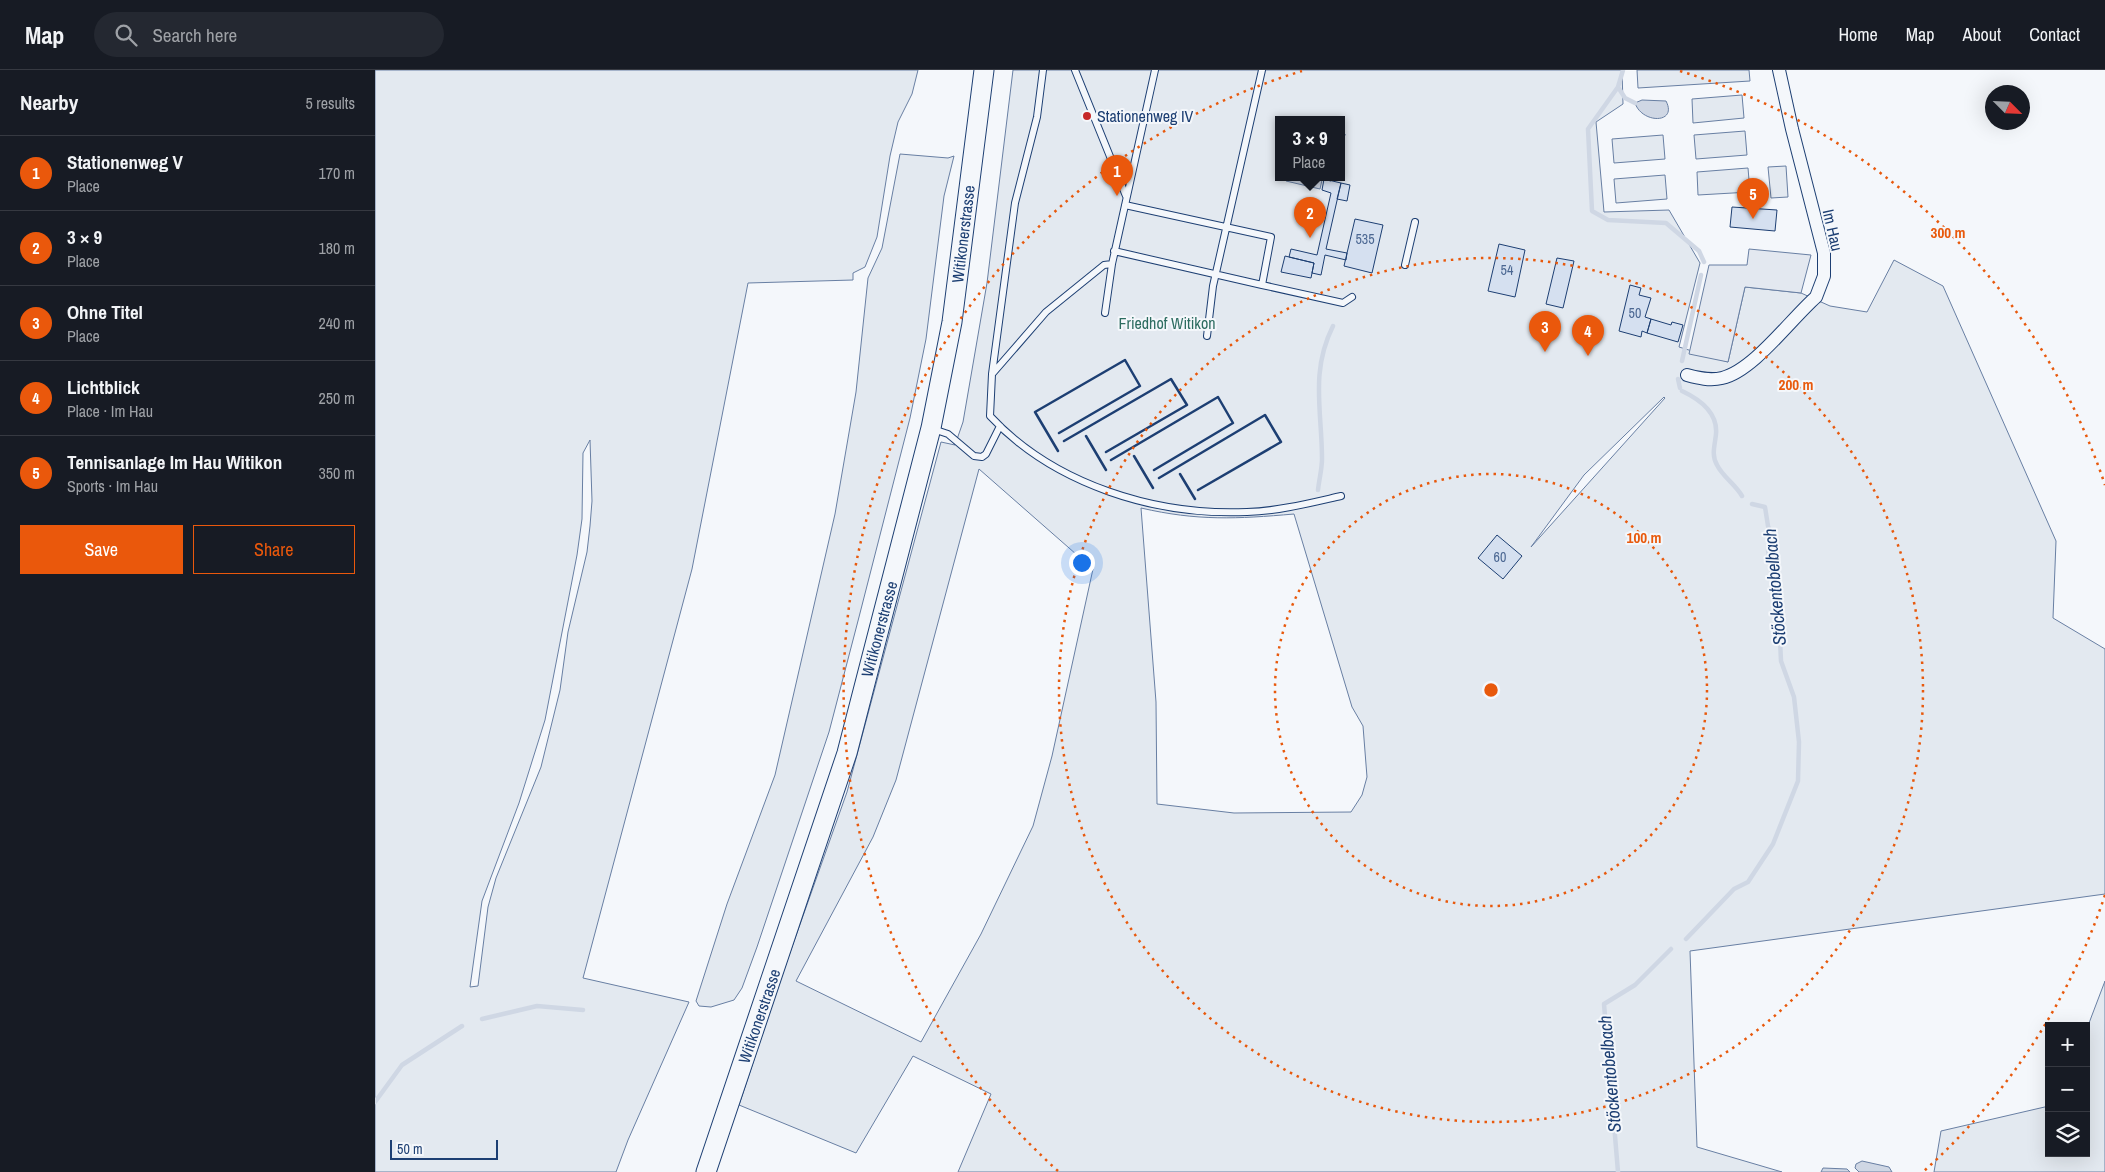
<!DOCTYPE html>
<html lang="en">
<head>
<meta charset="utf-8">
<style>
	body { margin:0; font-family:"Archivo Narrow",sans-serif; background:#242831; color:#f1f3f6 }
	.controls { position:absolute; right:15px; bottom:15px; display:grid; overflow:hidden; border-radius:0px; box-shadow:0 5px 20px #0002 }
	.controls button { width:45px; height:45px; display:grid; place-items:center; padding:0; border:0; border-bottom:1px solid #363941; background:#171b24; color:#f1f3f6; font:25px sans-serif }
	.compass { position:absolute; left:1610px; top:15px; width:45px; height:45px; border-radius:50%; background:#171b24; box-shadow:0 5px 20px #0002; rotate:114deg }
	.scale { position:absolute; left:15px; bottom:12px; width:108px; box-sizing:border-box; padding-left:5px; border:2px solid #1d3f73; border-top:0; font-size:14px; line-height:18px; white-space:nowrap; color:#1d3f73; -webkit-text-stroke:4px #f4f7fb; paint-order:stroke }
	.you { position:absolute; left:706px; top:492px; width:18px; height:18px; margin:-12px; border:4px solid #fff; border-radius:50%; background:#1a73e8; box-shadow:0 0 0 8px #1a73e833 }
	.badge { display:grid; place-items:center; width:32px; height:32px; border-radius:50%; background:#ea580c; color:#fff; font-size:16px; font-weight:700 }
	.pin { position:absolute; translate:-50% -41px; filter:drop-shadow(0 1px 2px #0008) }
	.pin::after { content:''; position:absolute; top:26px; width:18px; height:15px; background:inherit; clip-path:polygon(0 0,100% 0,50% 100%) }
	.popup { position:absolute; left:900px; top:46px; width:70px; height:65px; box-sizing:border-box; display:grid; place-content:center; border-radius:0px; background:#171b24; filter:drop-shadow(0 1px 4px #0005); font-size:16px; white-space:nowrap; color:#9ea1a6 }
	.popup b { font-size:19px; color:#f1f3f6 }
	.popup::after { content:''; position:absolute; left:50%; top:100%; margin-left:-10px; border:10px solid transparent; border-top-color:#171b24 }
	.list { margin:0; padding:0; list-style:none }
	h2 { display:flex; justify-content:space-between; align-items:center; height:65px; margin:0; padding:0 20px; font-size:21px }
	h2 small { font-size:16px; font-weight:400; color:#9ea1a6 }
	.list li { display:grid; grid-template-columns:32px 1fr auto; gap:15px; align-items:center; box-sizing:border-box; height:75px; padding:0 20px; border-top:1px solid #363941 }
	.list b { display:block; font-size:19px; white-space:nowrap }
	.list p { margin:0; font-size:16px; white-space:nowrap; color:#9ea1a6 }
	.list em { font-size:16px; font-style:normal; color:#9ea1a6 }
	.actions { display:flex; gap:10px; padding:15px 20px }
	.actions a { flex:1; padding:11px 0; border:1px solid #ea580c; border-radius:0px; text-align:center; font-size:18px; color:#ea580c }
	.actions .main { background:#ea580c; color:#fff }
	.icon { flex:none; width:28px; height:28px; fill:none; stroke:currentColor; stroke-width:2; stroke-linecap:round; stroke-linejoin:round }
	.map { position:relative; flex:none; width:1730px; height:1102px; overflow:hidden }
	header { display:flex; align-items:center; gap:30px; box-sizing:border-box; height:70px; padding:0 25px; background:#171b24; border-bottom:1px solid #363941 }
	header strong { font-size:24px }
	nav { display:flex; gap:28px; margin-inline-start:auto; font-size:18px }
	.search { width:350px; height:45px; background:#242831; display:flex; align-items:center; gap:12px; box-sizing:border-box; padding:0 18px; border-radius:28px; color:#9ea1a6; font-size:19px }
	main { display:flex }
	aside { flex:1; background:#171b24 }
	.map>svg:first-child { display:block }
</style>
</head>
<body>
<header>
<strong>Map</strong>
<div class="search"><svg class="icon" aria-label="search" viewBox="0 0 24 24"><circle cx="10" cy="10" r="6"/><path d="M15 15l6 6"/></svg>Search here</div>
<nav><a>Home</a><a>Map</a><a>About</a><a>Contact</a></nav>
</header>
<main>
<aside>
<h2>Nearby<small>5 results</small></h2>
<ul class="list">
<li><span class="badge">1</span><div><b>Stationenweg V</b><p>Place</p></div><em>170 m</em></li>
<li><span class="badge">2</span><div><b>3 × 9</b><p>Place</p></div><em>180 m</em></li>
<li><span class="badge">3</span><div><b>Ohne Titel</b><p>Place</p></div><em>240 m</em></li>
<li><span class="badge">4</span><div><b>Lichtblick</b><p>Place · Im Hau</p></div><em>250 m</em></li>
<li><span class="badge">5</span><div><b>Tennisanlage Im Hau Witikon</b><p>Sports · Im Hau</p></div><em>350 m</em></li>
</ul>
<div class="actions"><a class="main">Save</a><a>Share</a></div>
</aside>
<div class="map">
<svg width="1730" height="1102" viewBox="0 0 1730 1102">
	<rect width="100%" height="100%" fill="#f4f7fb"/>
	<path fill="#e3e9f0" stroke="#687fa3" fill-rule="evenodd" d="M 0,0 L 543,0 L 537,24 L 523,52 L 515,86 L 502,167 L 490,197 L 478,203 L 478,210 L 373,213 L 317,499 L 208,908 L 314,932 L 253,1070 L 241,1102 L 0,1102 ZM 215,370 L 217,431 L 215,456 L 212,482 L 193,562 L 185,620 L 166,697 L 121,808 L 113,837 L 103,916 L 95,917 L 107,831 L 144,733 L 170,650 L 202,485 L 207,449 L 208,383 Z
		M 638,0 L 1247,0 L 1248,34 L 1221,52 L 1229,142 L 1294,140 L 1325,193 L 1304,277 L 1353,292 L 1370,217 L 1426,223 L 1455,236 L 1492,242 L 1519,190 L 1568,216 L 1681,471 L 1678,548 L 1730,579 L 1730,824 L 1315,881 L 1322,1077 L 1407,1102 L 583,1102 L 616,1024 L 538,986 L 481,1083 L 364,1035 L 407,905 L 472,722 L 566,372 L 580,375 L 588,352 L 612,213 ZM 904,49 L 966,49 L 966,107 L 904,107 ZM 1289,327 L 1290,328 L 1156,477 L 1209,405 ZM 604,399 L 718,499 L 677,686 L 658,756 L 606,864 L 546,972 L 421,911 L 498,767 L 521,710 ZM 766,438 C 822,451 862,449 919,444 L 977,637 L 988,656 L 992,707 L 987,725 L 976,742 L 859,743 L 782,734 L 781,632 Z
		M 1262,0 L 1374,0 L 1375,11 L 1263,18 Z
		M 1367,25 L 1369,48 L 1318,53 L 1317,29 Z
		M 1370,61 L 1372,85 L 1321,89 L 1319,65 Z
		M 1288,65 L 1290,89 L 1239,93 L 1237,69 Z
		M 525,84 L 573,88 L 579,86 L 569,126 L 551,269 L 535,348 L 484,547 L 454,662 L 382,877 L 367,918 L 359,930 L 336,937 L 324,936 L 321,931 L 352,834 L 400,705 L 460,444 L 481,322 L 493,208 L 507,178 Z
		M 1411,96 L 1413,127 L 1396,128 L 1393,97 Z
		M 1373,98 L 1375,122 L 1323,125 L 1322,102 Z
		M 1290,105 L 1292,129 L 1241,133 L 1239,109 Z
		M 1730,911 L 1730,1102 L 1559,1102 L 1566,1061 L 1674,1036 L 1674,1083 L 1711,1083 L 1711,961 Z"/>
	<path fill="#e3e8f0" stroke="#687fa3" d="M 1374,179 L 1436,185 L 1426,223 L 1370,217 L 1353,292 L 1314,284 L 1334,195 L 1372,195 Z"/>
	<path fill="#cfd7e4" stroke="#687fa3" d="M 1267,30 L 1291,31 C 1303,54 1267,54 1260,33 Z
		M 911,107 L 933,107 L 947,110 L 945,119 L 911,111 Z
		M 1487,1091 L 1514,1097 L 1517,1102 L 1484,1102 L 1480,1098 L 1481,1094 Z
		M 1448,1098 L 1472,1099 L 1475,1102 L 1446,1102 Z"/>
	<g fill="none" stroke-linecap="round" stroke-linejoin="round">
		<path stroke="#cfd7e4" stroke-width="4.5" d="M 1248,0 L 1243,17 L 1213,59 L 1217,141 L 1233,150 L 1291,153 L 1324,181 L 1329,192
			M 1243,17 L 1250,28 L 1260,33
			M 1307,291 L 1326,205
			M 1303,309 L 1305,318
			M 1307,321 C 1324,329 1343,342 1341,364 C 1340,375 1336,385 1342,395 C 1348,407 1360,414 1367,426
			M 943,420 C 944,410 947,399 947,389 C 947,341 935,302 958,256
			M 1311,869 L 1359,819 L 1373,812 L 1398,774 L 1423,711 L 1424,672 L 1419,627 L 1406,591 L 1404,549 L 1393,480 L 1398,468 L 1393,456 L 1390,437 L 1377,434
			M 107,949 L 162,936 L 208,940
			M 0,1032 L 27,995 L 87,956
			M 1243,1102 L 1229,934 L 1260,915 L 1296,879"/>
	</g>
	<path fill="#d5e0f0" stroke="#1d3f73" d="M 966,63 L 970,64 L 966,83 Z
		M 938,107 L 957,107 L 956,111 Z
		M 949,109 L 966,113 L 951,179 L 972,183 L 971,190 L 950,185 L 946,205 L 937,203 L 939,193 L 914,187 L 916,179 L 942,185 L 956,123 L 947,120 Z
		M 966,113 L 975,115 L 972,131 L 962,129 Z
		M 1357,137 L 1402,140 L 1400,161 L 1355,157 Z
		M 980,149 L 1008,155 L 997,203 L 969,196 Z
		M 1124,174 L 1150,180 L 1140,227 L 1113,221 Z
		M 910,186 L 939,193 L 936,208 L 906,202 Z
		M 1182,188 L 1199,191 L 1188,238 L 1171,234 Z
		M 1255,215 L 1266,218 L 1264,225 L 1276,228 L 1270,247 L 1276,249 L 1272,263 L 1267,261 L 1266,267 L 1244,261 Z
		M 1276,249 L 1296,255 L 1297,252 L 1308,255 L 1303,272 L 1272,263 Z
		M 1122,465 L 1147,486 L 1128,509 L 1103,488 Z"/>
	<g fill="none" stroke-linecap="round" stroke-linejoin="round">
		<g stroke="#1d3f73" stroke-width="8">
			<path id="lane" d="M 668,0 L 662,47 L 640,133 L 617,304 L 615,346 C 679,415 781,446 872,442 C 904,441 935,433 966,426
				M 700,0 L 751,126
				M 750,135 L 896,167 L 887,215 L 968,233 L 977,227
				M 739,181 L 887,215
				M 1030,195 L 1040,152
				M 730,243 L 737,194 L 780,0
				M 832,266 L 838,216 L 887,0
				M 618,303 L 671,242 L 729,195 L 737,194
				M 558,359 L 573,364 L 599,386 L 607,387 L 611,384 L 625,356"/>
		</g>
		<g stroke="#1d3f73" stroke-width="14">
			<path id="street" d="M 1312,305 C 1323,308 1335,311 1347,308 C 1378,301 1415,250 1441,227 L 1449,206 L 1449,183 L 1417,59 L 1404,0"/>
		</g>
		<g stroke="#1d3f73" stroke-width="21">
			<path id="secondary" d="M 331,1102 L 472,683 L 556,358 L 577,252 L 609,0"/>
		</g>
		<use href="#lane" stroke="#f4f7fb" stroke-width="6"/>
		<use href="#street" stroke="#f4f7fb" stroke-width="12"/>
		<use href="#secondary" stroke="#f4f7fb" stroke-width="19"/>
		<path stroke="#1d3f73" stroke-width="2.5" d="M 711,366 L 731,400
			M 689,371 L 796,309 L 812,335 L 731,382
			M 683,381 L 660,342 L 750,290 L 765,316 L 684,363
			M 759,386 L 778,418
			M 736,390 L 843,327 L 858,353 L 779,400
			M 805,404 L 820,429
			M 784,408 L 890,345 L 906,372 L 823,420"/>
	</g>
	<g fill="none" stroke="#e8590c" stroke-width="2.5" stroke-dasharray="2.5 5">
		<circle cx="1116" cy="620" r="216"/>
		<circle cx="1116" cy="620" r="432"/>
		<path d="M1730 825A647 647 0 0 1 1549 1101M683 1101A647 647 0 0 1 927 1M1305 1A647 647 0 0 1 1730 415"/>
	</g>
	<circle fill="#c62828" stroke="#f4f7fb" stroke-width="2" cx="712" cy="46" r="5"/>
	<g text-anchor="middle" stroke-width="4" stroke-linejoin="round" paint-order="stroke">
		<g font-size="14" fill="#4b6792">
			<text x="990" y="174">535</text>
			<text x="1132" y="205">54</text>
			<text x="1260" y="248">50</text>
			<text x="1125" y="492">60</text>
		</g>
		<g font-size="16" fill="#1d3f73" stroke="#f4f7fb" text-anchor="start">
			<text x="722" y="52">Stationenweg IV</text>
		</g>
		<g font-size="16" fill="#1d3f73" stroke="#f4f7fb">
			<text transform="translate(1458 160) rotate(77)" y="6">Im Hau</text>
			<text transform="translate(588 164) rotate(-83)" y="6">Witikonerstrasse</text>
			<text transform="translate(504 559) rotate(-75)" y="6">Witikonerstrasse</text>
			<text transform="translate(384 946) rotate(-71)" y="6">Witikonerstrasse</text>
		</g>
		<g font-size="16" fill="#2c6c60" stroke="#f4f7fb">
			<text x="792" y="259">Friedhof Witikon</text>
		</g>
		<g font-size="18" font-style="italic" fill="#1d3f73" stroke="#f4f7fb">
			<text transform="translate(1400 517) rotate(-95)" y="6">Stöckentobelbach</text>
			<text transform="translate(1235 1004) rotate(-95)" y="6">Stöckentobelbach</text>
		</g>
	</g>
	<circle cx="1116" cy="620" r="8" fill="#e8590c" stroke="#f4f7fb" stroke-width="2.5"/>
	<g font-size="15" text-anchor="middle" font-weight="bold" fill="#e8590c" stroke="#f4f7fb" stroke-width="4" stroke-linejoin="round" paint-order="stroke">
		<text x="1573" y="168">300 m</text>
		<text x="1421" y="320">200 m</text>
		<text x="1269" y="473">100 m</text>
	</g>
</svg>
<div class="controls">
<button>+</button>
<button>−</button>
<button><svg class="icon" aria-label="layers" viewBox="0 0 24 24"><path d="M12 4l9 5-9 5-9-5zM3 14l9 5 9-5"/></svg></button>
</div>
<svg class="compass" viewBox="-18 -18 36 36"><path d="M0-13l5 13h-10z" fill="#e53935"/><path d="M0 13l5-13h-10z" fill="#9ea1a6"/></svg>
<div class="scale">50 m</div>
<div class="you"></div>
<div class="pin badge" style="left:742px;top:126px">1</div>
<div class="pin badge" style="left:935px;top:168px">2</div>
<div class="popup"><b>3 × 9</b>Place</div>
<div class="pin badge" style="left:1170px;top:282px">3</div>
<div class="pin badge" style="left:1213px;top:286px">4</div>
<div class="pin badge" style="left:1378px;top:149px">5</div>
</div>
</main>
</body>
</html>
